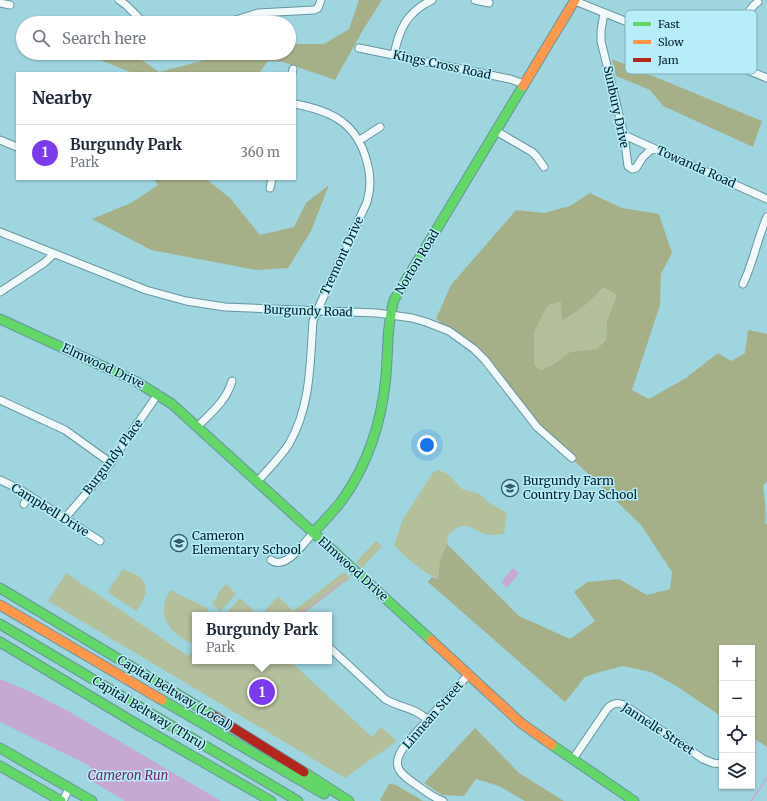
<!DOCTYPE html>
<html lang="en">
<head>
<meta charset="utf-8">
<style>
	body { margin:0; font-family:Merriweather,serif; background:#f2f2f3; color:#1f2937 }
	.controls { position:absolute; right:12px; bottom:12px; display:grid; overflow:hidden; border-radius:0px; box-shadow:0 1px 3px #0004 }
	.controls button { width:36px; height:36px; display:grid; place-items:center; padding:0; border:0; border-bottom:1px solid #e0e1e3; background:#fff; color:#1f2937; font:20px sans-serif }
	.you { position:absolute; left:427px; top:445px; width:14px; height:14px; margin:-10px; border:3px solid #fff; border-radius:50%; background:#1a73e8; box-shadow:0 0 0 6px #1a73e833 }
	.badge { display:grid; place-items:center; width:26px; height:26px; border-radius:50%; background:#7c3aed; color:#fff; font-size:13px; font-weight:700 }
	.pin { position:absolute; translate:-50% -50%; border:2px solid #fff; box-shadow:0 1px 4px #0006 }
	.popup { position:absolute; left:192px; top:612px; width:140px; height:52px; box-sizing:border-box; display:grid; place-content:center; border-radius:0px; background:#fff; filter:drop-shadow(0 1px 3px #0005); font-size:13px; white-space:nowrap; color:#747a83 }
	.popup b { font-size:15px; color:#1f2937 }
	.popup::after { content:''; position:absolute; left:50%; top:100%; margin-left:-8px; border:8px solid transparent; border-top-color:#fff }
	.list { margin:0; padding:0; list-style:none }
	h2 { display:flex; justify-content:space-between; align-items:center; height:52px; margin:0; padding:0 16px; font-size:17px }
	h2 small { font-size:13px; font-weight:400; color:#747a83 }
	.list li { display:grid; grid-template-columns:26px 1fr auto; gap:12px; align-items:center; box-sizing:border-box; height:56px; padding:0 16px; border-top:1px solid #e0e1e3 }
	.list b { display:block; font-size:15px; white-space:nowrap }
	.list p { margin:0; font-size:13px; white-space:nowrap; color:#747a83 }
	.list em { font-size:13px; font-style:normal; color:#747a83 }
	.icon { flex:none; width:22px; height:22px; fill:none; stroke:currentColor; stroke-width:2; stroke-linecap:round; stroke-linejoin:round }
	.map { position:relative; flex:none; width:767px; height:801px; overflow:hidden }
	.search { position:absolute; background:#fff; box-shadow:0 1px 3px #0004; left:16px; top:16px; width:280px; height:44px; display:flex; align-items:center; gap:10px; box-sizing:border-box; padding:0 14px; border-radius:22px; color:#747a83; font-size:15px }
	.panel { position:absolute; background:#fff; box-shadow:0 1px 3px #0004; left:16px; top:72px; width:280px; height:108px; border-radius:0px }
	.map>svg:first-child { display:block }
</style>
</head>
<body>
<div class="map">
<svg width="767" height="801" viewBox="0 0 767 801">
	<rect width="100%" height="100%" fill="#9fd5df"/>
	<path fill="#b4bf9c" d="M 604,287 L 617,295 L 607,321 L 606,340 L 597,349 L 570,352 L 554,364 L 541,370 L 534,366 L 534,332 L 548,305 L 562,302 L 562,321 L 583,307 Z
		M 438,470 L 448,474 L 462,489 L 480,494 L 488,502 L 507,513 L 504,534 L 494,535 L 484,534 L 468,526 L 461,526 L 452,531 L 448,536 L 447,544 L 440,560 L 438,579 C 422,572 406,558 394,545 L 403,519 L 427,482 L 433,472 Z
		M 376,541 L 382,546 L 362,568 L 356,562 Z
		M 123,569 C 128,571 133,573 138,576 C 152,585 144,601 136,611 L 109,593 L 109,589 Z
		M 344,572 L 350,578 L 302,615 L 261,615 L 278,596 L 293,611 Z
		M 66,573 L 188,656 L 195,648 L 195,661 L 290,661 L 372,737 L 381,727 L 397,741 L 345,778 L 48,601 Z
		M 226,584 L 236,594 L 220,612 L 212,603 L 218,596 L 218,593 Z
		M 170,590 L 207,608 L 208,612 L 206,615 L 195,615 L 195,639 L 193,644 C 169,633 155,616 170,590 Z
		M 240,598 L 258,615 L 225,615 Z"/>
	<path fill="#a6b088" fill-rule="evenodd" d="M 359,0 L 382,0 L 363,30 L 335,80 L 283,62 L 268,61 L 259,73 L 133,73 L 105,62 L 85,53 L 132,53 L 159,72 L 232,53 L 289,53 L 289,44 L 324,44 L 349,29 Z
		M 612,59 L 762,121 L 753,147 L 663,106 L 650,90 L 616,76 Z
		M 154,179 L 206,179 L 230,198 L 260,235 L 294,227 L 306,203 L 329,185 L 311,231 L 288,268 L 256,270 L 151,250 L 92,219 L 131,203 L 158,185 Z
		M 590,193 L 622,208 L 659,214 L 672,253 L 661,274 L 660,305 L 632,390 L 649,399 L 686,378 L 718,353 L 731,361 L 745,353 L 748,330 L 767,334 L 767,481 L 763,486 C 764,497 767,512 765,523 L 767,525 L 767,747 L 752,737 L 752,648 L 722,648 L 722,717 L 678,687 L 651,672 L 623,666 L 600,672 L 585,677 L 565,702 L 428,582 L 432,577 L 438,579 L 440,560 L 447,544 L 519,616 L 570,639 L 595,621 L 574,592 L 587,582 L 619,579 L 647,595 L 670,589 L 672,572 L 641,525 L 532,420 L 474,349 L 436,319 L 451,285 L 516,210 L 544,213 L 570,206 ZM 604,287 L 617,295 L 607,321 L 606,340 L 597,349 L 570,352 L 554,364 L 541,370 L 534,365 L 534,332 L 548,305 L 561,302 L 562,321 L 583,307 Z
		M 475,728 L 519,773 L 564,801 L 525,801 L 499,786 L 476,779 L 464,796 L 442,795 L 424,783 Z
		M 389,784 L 396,785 L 423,801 L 382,801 L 380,800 Z"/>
	<path fill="#c6a9d2" d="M 513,568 L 519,573 L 507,588 L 501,582 Z
		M 0,679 L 33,693 L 68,711 L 221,801 L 125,801 L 92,781 L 92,770 L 88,765 L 0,722 Z"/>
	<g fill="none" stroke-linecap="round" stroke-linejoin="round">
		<path stroke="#c6a9d2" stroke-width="1.5" d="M 295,615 L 305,611 L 345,580
			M 751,801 L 767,778"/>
		<g stroke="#66969e" stroke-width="9">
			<path id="street" d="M 119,0 L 126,5 L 144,23
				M 475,0 L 489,3
				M 575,1 L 767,78
				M 0,3 L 10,5
				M 604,13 L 601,31 L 601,41 L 624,135 L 628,166 L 632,169 L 636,168 L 643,157 L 653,148
				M 226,23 L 258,13 L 314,10 L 318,8 L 321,0
				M 359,48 L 510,79 L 524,84
				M 394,55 C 399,29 407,12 432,0
				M 728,62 L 747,14 L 754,5 L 758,2
				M 292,73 L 293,69
				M 496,131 L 532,152 L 537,157 L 544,167
				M 624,135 L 767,199
				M 0,140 L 17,147
				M 360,140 L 380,127
				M 270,188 L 272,179
				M 0,232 L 146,290 L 186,301 L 225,307 L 377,313 L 412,318 L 426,322 L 449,331 L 474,349 L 485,360 L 537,427 L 572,458
				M 743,284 C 754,261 757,239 767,217
				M 0,292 L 44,263 L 54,254
				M 0,400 L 65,430 L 111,463
				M 197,427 C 211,413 227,400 232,381
				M 0,480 L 19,489 L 100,541
				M 257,482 C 268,469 280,458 289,444 C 311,406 310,363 313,321 L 317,311 L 367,202 C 371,188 371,175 367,162 C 357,123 332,111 295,104
				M 24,504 L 29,495
				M 65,518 L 102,475 L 158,394
				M 271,560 C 285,571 304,543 313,533
				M 330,648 L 385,699 C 400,708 414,707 428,720
				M 573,759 L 607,709 C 612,703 617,702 624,705 L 703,759 L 713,763 L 722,764
				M 63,801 L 69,788
				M 443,801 C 434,798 426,792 418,786 C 399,773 389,766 406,744 L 468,675"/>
		</g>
		<g stroke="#66969e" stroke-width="11">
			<path id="fast" d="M 0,319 L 137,382 L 172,404 L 431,640
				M 313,533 C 323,522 334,511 343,499 C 369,462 382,420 386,376 C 388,350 387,325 394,300 L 523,86
				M 0,588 L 214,716
				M 0,624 L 298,801
				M 0,642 L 140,726 L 271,801
				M 162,700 L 324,794
				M 552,745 L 634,801
				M 0,748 L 92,801
				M 0,766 L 61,801
				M 304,772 L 349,801"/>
		</g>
		<g stroke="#66969e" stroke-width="11">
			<path id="slow" d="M 523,86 L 575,0
				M 0,605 L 162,700
				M 431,640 L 521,723 L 552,745"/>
		</g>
		<g stroke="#66969e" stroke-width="11">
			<path id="jam" d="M 214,716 L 304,772"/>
		</g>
		<use href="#street" stroke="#f1f9fa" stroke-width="7"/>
		<use href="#fast" stroke="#63d668" stroke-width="9"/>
		<use href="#slow" stroke="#ff974d" stroke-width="9"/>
		<use href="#jam" stroke="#b3261e" stroke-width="9"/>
	</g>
	<defs>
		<g id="school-ring" transform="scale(0.9)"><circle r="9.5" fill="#b7edf9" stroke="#385e65" stroke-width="1.5"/><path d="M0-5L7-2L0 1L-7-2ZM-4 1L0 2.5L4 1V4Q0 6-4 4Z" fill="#385e65"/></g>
	</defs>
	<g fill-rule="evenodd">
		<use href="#school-ring" x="510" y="488"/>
		<use href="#school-ring" x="179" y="543"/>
	</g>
	<g text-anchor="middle" stroke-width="3" stroke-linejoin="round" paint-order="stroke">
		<g font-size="12" fill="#001e24" stroke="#b7edf9">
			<text transform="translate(442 65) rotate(12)" y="4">Kings Cross Road</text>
			<text transform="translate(616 107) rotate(78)" y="4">Sunbury Drive</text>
			<text transform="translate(696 167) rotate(24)" y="4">Towanda Road</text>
			<text transform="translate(342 256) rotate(-65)" y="4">Tremont Drive</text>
			<text transform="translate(417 262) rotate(-59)" y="4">Norton Road</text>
			<text transform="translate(308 311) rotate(2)" y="4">Burgundy Road</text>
			<text transform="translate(103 366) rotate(25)" y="4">Elmwood Drive</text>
			<text transform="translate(113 457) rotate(-53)" y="4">Burgundy Place</text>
			<text transform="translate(50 510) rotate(32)" y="4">Campbell Drive</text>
			<text transform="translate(353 569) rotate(42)" y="4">Elmwood Drive</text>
			<text transform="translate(175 693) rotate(31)" y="4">Capital Beltway (Local)</text>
			<text transform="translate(149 713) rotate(31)" y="4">Capital Beltway (Thru)</text>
			<text transform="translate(433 715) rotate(-49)" y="4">Linnean Street</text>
			<text transform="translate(658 729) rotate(33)" y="4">Jannelle Street</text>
		</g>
		<g font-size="12" fill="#001e24" stroke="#b7edf9" text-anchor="start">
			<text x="523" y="485">Burgundy Farm<tspan x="523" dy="14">Country Day School</tspan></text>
			<text x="192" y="540">Cameron<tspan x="192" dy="14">Elementary School</tspan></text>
		</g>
		<g font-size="13" font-style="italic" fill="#72276b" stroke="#b7edf9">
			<text x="128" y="780">Cameron Run</text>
		</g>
	</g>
	<rect x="625" y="10" width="132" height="64" rx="6" fill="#b7edf9" stroke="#80afb9" stroke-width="1"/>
	<rect x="633" y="22" width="18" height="4" fill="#63d668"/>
	<rect x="633" y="40" width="18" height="4" fill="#ff974d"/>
	<rect x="633" y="58" width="18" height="4" fill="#b3261e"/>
	<g font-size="11" fill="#001e24">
		<text x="658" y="28">Fast</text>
		<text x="658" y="46">Slow</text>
		<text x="658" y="64">Jam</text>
	</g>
</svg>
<div class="controls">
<button>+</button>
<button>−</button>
<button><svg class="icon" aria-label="locate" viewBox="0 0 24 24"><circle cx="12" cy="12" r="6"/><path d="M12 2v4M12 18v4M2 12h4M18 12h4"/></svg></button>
<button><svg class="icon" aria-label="layers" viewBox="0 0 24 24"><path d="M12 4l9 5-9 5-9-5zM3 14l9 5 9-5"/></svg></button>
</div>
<div class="you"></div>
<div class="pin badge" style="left:262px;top:692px">1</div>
<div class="popup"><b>Burgundy Park</b>Park</div>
<div class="search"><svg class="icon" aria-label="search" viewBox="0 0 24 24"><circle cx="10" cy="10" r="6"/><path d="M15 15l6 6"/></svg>Search here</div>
<section class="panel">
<h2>Nearby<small></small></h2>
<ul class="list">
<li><span class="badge">1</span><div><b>Burgundy Park</b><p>Park</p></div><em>360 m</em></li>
</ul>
</section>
</div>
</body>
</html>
